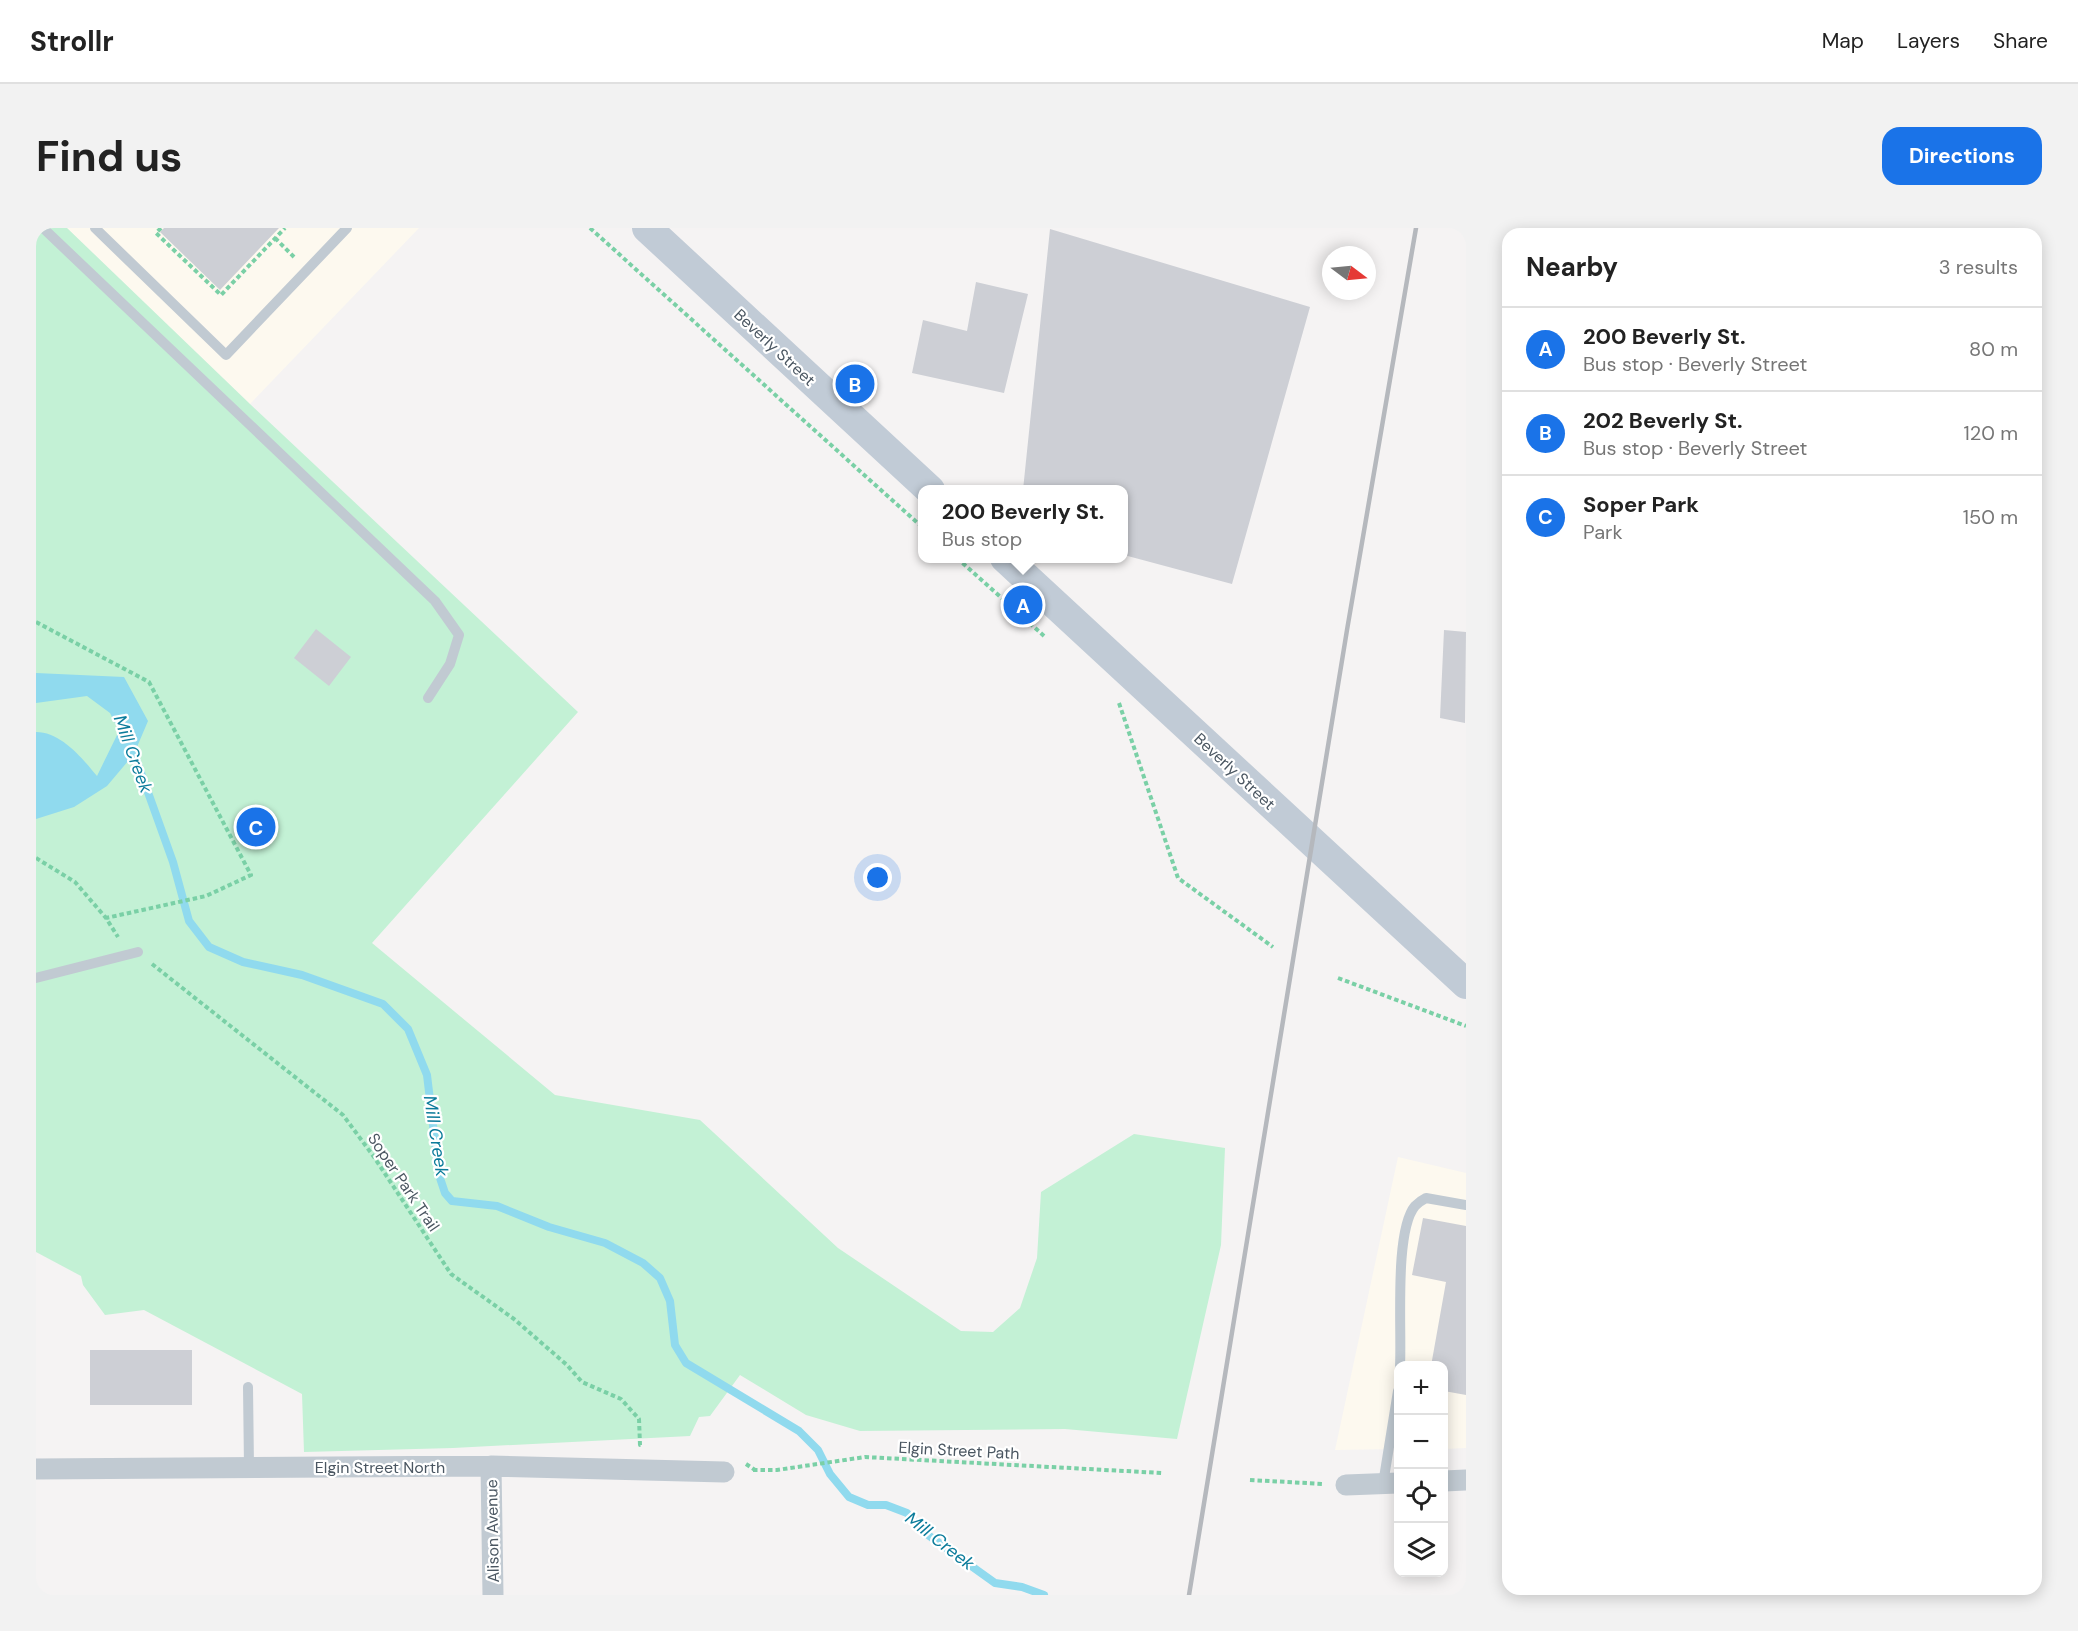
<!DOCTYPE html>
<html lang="en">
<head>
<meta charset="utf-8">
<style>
	body { margin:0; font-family:"DM Sans",sans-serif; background:#f2f2f2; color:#222 }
	.controls { position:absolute; right:18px; bottom:18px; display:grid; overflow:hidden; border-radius:12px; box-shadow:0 3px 15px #0003 }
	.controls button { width:54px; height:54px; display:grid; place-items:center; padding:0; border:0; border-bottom:2px solid #e0e0e0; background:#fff; color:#222; font:30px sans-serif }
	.compass { position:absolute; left:1286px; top:18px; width:54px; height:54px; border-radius:50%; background:#fff; box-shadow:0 3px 15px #0003; rotate:106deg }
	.you { position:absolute; left:842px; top:650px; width:21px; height:21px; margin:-15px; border:4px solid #fff; border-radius:50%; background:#1a73e8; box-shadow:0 0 0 9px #1a73e833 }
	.badge { display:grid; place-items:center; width:39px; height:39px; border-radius:50%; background:#1a73e8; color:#fff; font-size:20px; font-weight:700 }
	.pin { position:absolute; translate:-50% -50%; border:3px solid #fff; box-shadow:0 2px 6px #0006 }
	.popup { position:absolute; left:882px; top:257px; width:210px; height:78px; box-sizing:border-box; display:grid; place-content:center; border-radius:12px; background:#fff; filter:drop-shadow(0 2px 4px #0005); font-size:20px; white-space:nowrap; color:#767676 }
	.popup b { font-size:22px; color:#222 }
	.popup::after { content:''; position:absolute; left:50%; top:100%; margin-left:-12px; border:12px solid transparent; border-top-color:#fff }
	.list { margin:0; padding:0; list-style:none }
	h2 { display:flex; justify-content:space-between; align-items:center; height:78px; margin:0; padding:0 24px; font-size:26px }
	h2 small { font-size:20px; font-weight:400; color:#767676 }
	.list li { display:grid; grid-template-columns:39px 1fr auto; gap:18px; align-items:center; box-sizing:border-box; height:84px; padding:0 24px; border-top:2px solid #e0e0e0 }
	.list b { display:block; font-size:22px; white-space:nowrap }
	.list p { margin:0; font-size:20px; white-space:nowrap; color:#767676 }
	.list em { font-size:20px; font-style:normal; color:#767676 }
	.icon { flex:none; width:33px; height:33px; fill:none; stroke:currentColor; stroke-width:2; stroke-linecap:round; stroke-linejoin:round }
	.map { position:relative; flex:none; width:1430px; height:1367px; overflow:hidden; border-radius:18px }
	header { display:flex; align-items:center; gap:36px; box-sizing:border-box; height:84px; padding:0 30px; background:#fff; border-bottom:2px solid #e0e0e0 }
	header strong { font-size:28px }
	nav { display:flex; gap:33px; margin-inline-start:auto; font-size:21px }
	.intro { display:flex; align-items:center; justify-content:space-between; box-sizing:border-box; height:144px; padding:0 36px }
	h1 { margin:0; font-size:42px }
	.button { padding:15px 27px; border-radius:18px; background:#1a73e8; color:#fff; font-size:21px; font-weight:700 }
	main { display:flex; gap:36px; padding:0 36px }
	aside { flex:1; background:#fff; border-radius:18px; box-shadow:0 3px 15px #0003 }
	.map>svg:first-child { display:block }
</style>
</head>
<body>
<header>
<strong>Strollr</strong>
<nav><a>Map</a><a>Layers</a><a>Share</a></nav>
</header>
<div class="intro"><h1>Find us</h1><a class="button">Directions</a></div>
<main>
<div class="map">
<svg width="1430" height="1367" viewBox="0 0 1430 1367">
	<rect width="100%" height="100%" fill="#f5f3f3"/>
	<path fill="#fdf9ef" d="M 31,0 L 383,0 L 214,176 Z
		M 1362,929 L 1430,945 L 1430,1220 L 1408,1221 L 1408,1138 L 1362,1138 L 1362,1221 L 1299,1222 Z"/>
	<path fill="#c3f1d5" d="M 0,0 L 31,0 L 214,176 L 542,484 L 336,715 L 519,867 L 664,892 L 802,1020 L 925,1103 L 957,1104 L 984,1080 L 1001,1030 L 1005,964 L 1098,906 L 1189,920 L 1185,1017 L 1141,1211 L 1029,1201 L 824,1203 L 770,1187 L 704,1147 L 674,1188 L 663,1189 L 654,1208 L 417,1220 L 268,1224 L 266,1166 L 108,1082 L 69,1087 L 47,1057 L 45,1048 L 0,1024 Z"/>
	<path fill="#90daee" d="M 0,445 L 88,449 L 112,493 L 98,526 L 71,558 L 38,579 L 0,591 L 0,504 C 25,504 46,530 61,548 L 83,503 L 74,485 L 51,468 L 0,475 Z"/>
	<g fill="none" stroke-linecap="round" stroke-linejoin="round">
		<path stroke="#90daee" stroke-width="8" d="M 95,517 L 137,634 L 153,693 L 173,719 L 207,734 L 266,747 L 347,776 L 372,801 L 391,847 L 403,947 L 409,965 L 416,973 L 461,978 L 513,999 L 569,1015 L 607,1035 L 624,1050 L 634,1073 L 639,1117 L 650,1135 L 763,1203 L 782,1222 L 794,1246 L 813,1269 L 832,1277 L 850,1277 L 871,1285 L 885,1302 L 959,1355 L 986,1359 L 1008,1367"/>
	</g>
	<path fill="#cdcfd5" d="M 128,0 L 243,0 L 184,62 L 124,4 Z
		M 1014,1 L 1274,79 L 1196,356 L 1088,327 L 1088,262 L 987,262 Z
		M 940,54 L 992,66 L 968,165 L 876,145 L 887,92 L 931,103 Z
		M 280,401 L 315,429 L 293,458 L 258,430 Z
		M 1408,402 L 1430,404 L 1429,495 L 1404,490 Z
		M 1387,990 L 1430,998 L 1430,1167 L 1408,1163 L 1408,1138 L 1395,1138 L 1410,1054 L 1376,1047 Z
		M 54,1122 L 156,1122 L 156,1177 L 54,1177 Z"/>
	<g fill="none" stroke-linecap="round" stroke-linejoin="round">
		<path stroke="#7ad0a6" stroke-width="4" stroke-dasharray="4.5 3" stroke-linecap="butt" d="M 125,0 L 120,5 L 185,67 L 249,0
			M 554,0 L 886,299
			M 239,10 L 258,29
			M 921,330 L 1008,408
			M 0,394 L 113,454 L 215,647 L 170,668 L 70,690
			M 1083,475 L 1142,650 L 1237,719
			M 0,630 L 39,654 L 70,690 L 82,709
			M 116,736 L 307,887 L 338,929 L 415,1046 L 478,1091 L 531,1137 L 546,1154 L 585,1171 L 603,1191 L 604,1217 L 606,1217
			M 1302,750 L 1430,798
			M 710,1236 L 719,1242
			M 717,1242 L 741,1242 L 829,1229 L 1126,1245
			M 1214,1252 L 1288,1256"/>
		<path stroke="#c1cad2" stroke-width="10" d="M 7,0 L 399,373 L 423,407 L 414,436 L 392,470
			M 59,0 L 190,127 L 311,0
			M 0,750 L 102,724
			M 1364,1138 C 1366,1103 1358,1003 1379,978 C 1382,975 1386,972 1390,970 L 1430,977
			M 212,1159 L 213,1239
			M 1347,1256 L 1362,1163"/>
		<path stroke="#c1cad2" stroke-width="21" d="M 455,1238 L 457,1367
			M 0,1241 L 455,1238 L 688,1244
			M 1408,1253 L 1430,1252
			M 1310,1257 L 1362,1255"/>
		<path stroke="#c1cbd6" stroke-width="30" d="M 611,0 L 894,262
			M 969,330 L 1430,756"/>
		<path stroke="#b5b8bd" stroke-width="4.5" d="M 1153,1367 L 1311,402 L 1380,0"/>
	</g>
	<g text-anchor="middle" stroke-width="4.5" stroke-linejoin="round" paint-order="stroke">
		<g font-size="16" fill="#4a5661" stroke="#fff">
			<text transform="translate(739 119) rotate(43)" y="6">Beverly Street</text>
			<text transform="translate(1199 543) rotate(43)" y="6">Beverly Street</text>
			<text transform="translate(368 954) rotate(56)" y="6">Soper Park Trail</text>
			<text transform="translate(923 1222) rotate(3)" y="6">Elgin Street Path</text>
			<text x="344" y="1245">Elgin Street North</text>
			<text transform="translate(456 1303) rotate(-91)" y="6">Alison Avenue</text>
		</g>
		<g font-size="18" font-style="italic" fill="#0c7c9b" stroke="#fff">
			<text transform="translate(97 526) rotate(70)" y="6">Mill Creek</text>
			<text transform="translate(400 908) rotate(81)" y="6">Mill Creek</text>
			<text transform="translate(904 1313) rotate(38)" y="6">Mill Creek</text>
		</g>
	</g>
</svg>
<div class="controls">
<button>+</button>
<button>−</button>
<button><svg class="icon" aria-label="locate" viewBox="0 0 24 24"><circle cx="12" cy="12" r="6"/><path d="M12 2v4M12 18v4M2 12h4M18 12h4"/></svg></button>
<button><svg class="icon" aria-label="layers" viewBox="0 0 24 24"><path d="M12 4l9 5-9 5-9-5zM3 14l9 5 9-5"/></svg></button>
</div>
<svg class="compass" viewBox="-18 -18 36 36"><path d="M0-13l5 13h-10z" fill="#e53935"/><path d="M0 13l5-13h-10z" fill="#767676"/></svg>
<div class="you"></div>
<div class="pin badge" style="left:987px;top:377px">A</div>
<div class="popup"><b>200 Beverly St.</b>Bus stop</div>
<div class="pin badge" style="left:819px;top:156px">B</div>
<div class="pin badge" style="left:220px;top:599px">C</div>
</div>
<aside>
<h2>Nearby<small>3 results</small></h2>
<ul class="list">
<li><span class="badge">A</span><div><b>200 Beverly St.</b><p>Bus stop · Beverly Street</p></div><em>80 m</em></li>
<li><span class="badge">B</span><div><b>202 Beverly St.</b><p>Bus stop · Beverly Street</p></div><em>120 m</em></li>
<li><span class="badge">C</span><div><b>Soper Park</b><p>Park</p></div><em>150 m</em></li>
</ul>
</aside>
</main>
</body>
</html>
